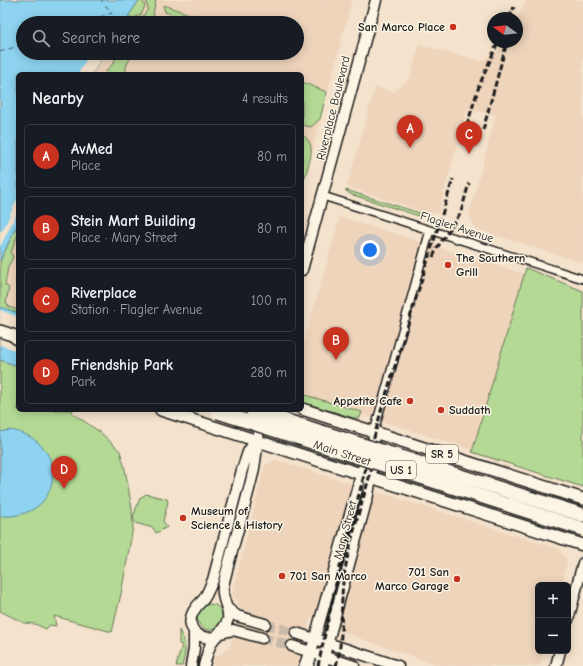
<!DOCTYPE html>
<html lang="en">
<head>
<meta charset="utf-8">
<style>
	body { margin:0; font-family:"Comic Neue",sans-serif; background:#20242c; color:#f1f3f6 }
	.controls { position:absolute; right:12px; bottom:12px; display:grid; overflow:hidden; border-radius:6px; box-shadow:0 2px 10px #0003 }
	.controls button { width:36px; height:36px; display:grid; place-items:center; padding:0; border:0; border-bottom:1px solid #363941; background:#171b24; color:#f1f3f6; font:20px sans-serif }
	.compass { position:absolute; left:487px; top:12px; width:36px; height:36px; border-radius:50%; background:#171b24; box-shadow:0 2px 10px #0003; rotate:285deg }
	.you { position:absolute; left:370px; top:250px; width:14px; height:14px; margin:-10px; border:3px solid #fff; border-radius:50%; background:#1a73e8; box-shadow:0 0 0 6px #1a73e833 }
	.badge { display:grid; place-items:center; width:26px; height:26px; border-radius:50%; background:#c8321e; color:#fff; font-size:13px; font-weight:700 }
	.pin { position:absolute; translate:-50% -33px; filter:drop-shadow(0 1px 2px #0008) }
	.pin::after { content:''; position:absolute; top:21px; width:14px; height:12px; background:inherit; clip-path:polygon(0 0,100% 0,50% 100%) }
	.list { margin:0; padding:0; list-style:none }
	h2 { display:flex; justify-content:space-between; align-items:center; height:52px; margin:0; padding:0 16px; font-size:17px }
	h2 small { font-size:13px; font-weight:400; color:#9ea1a6 }
	.list li { display:grid; grid-template-columns:26px 1fr auto; gap:12px; align-items:center; box-sizing:border-box; height:64px; margin:0 8px 8px; padding:0 8px; border:1px solid #363941; border-radius:6px }
	.list b { display:block; font-size:15px; white-space:nowrap }
	.list p { margin:0; font-size:13px; white-space:nowrap; color:#9ea1a6 }
	.list em { font-size:13px; font-style:normal; color:#9ea1a6 }
	.icon { flex:none; width:22px; height:22px; fill:none; stroke:currentColor; stroke-width:2; stroke-linecap:round; stroke-linejoin:round }
	.map { position:relative; flex:none; width:583px; height:666px; overflow:hidden }
	.search { position:absolute; background:#171b24; box-shadow:0 2px 10px #0003; left:16px; top:16px; width:288px; height:44px; display:flex; align-items:center; gap:10px; box-sizing:border-box; padding:0 14px; border-radius:22px; color:#9ea1a6; font-size:15px }
	.panel { position:absolute; background:#171b24; box-shadow:0 2px 10px #0003; left:16px; top:72px; width:288px; height:340px; border-radius:6px }
	.map>svg:first-child { display:block }
</style>
</head>
<body>
<div class="map">
<svg width="583" height="666" viewBox="0 0 583 666">
	<rect width="100%" height="100%" fill="#f4e2cc"/>
	<filter id="ink" filterUnits="userSpaceOnUse"><feTurbulence type="fractalNoise" baseFrequency=".025" numOctaves="2"/><feDisplacementMap in="SourceGraphic" scale="8" xChannelSelector="R" yChannelSelector="G"/><feConvolveMatrix kernelMatrix="1 2 1 2 8 2 1 2 1" color-interpolation-filters="sRGB"/></filter>
	<g filter="url(#ink)">
		<path fill="#eed4bb" d="M 139,0 L 352,0 L 302,188 L 302,74 L 92,74 L 105,53 L 297,53 L 297,23 L 124,23 Z
			M 527,0 L 583,0 L 583,263 L 476,229 L 469,215 L 496,115 L 467,109 L 438,214 L 424,212 L 347,187 L 375,87 L 394,92 L 410,78 L 419,45 L 482,61 L 510,42 L 517,42 L 517,19 Z
			M 340,217 L 525,274 L 473,450 L 302,396 L 302,348 Z
			M 18,223 L 18,313 L 0,307 L 0,261 Z
			M 276,460 L 559,549 L 567,560 L 562,585 L 538,585 L 538,651 L 544,651 L 540,666 L 441,666 L 356,637 L 311,617 L 297,666 L 213,666 L 215,657 L 230,647 L 240,608 L 232,594 L 265,465 Z"/>
		<path fill="#b3d995" stroke="#687a58" d="M 139,0 L 142,0 L 145,6 L 141,15 L 133,18 L 128,16 Z
			M 146,0 L 156,0 L 153,14 L 158,23 L 147,23 L 142,18 L 148,9 Z
			M 163,5 L 198,17 L 196,22 L 165,12 Z
			M 114,53 L 123,53 L 130,59 L 126,66 L 126,74 L 108,74 L 106,72 C 109,65 119,63 114,53 Z
			M 302,82 L 327,92 L 320,119 L 311,127 L 302,125 Z
			M 302,135 C 318,144 309,162 305,177 L 302,177 Z
			M 346,190 L 423,214 L 422,217 L 350,194 L 346,191 Z
			M 18,223 L 18,234 L 11,253 L 13,257 L 8,267 L 5,285 L 9,288 L 6,302 L 9,307 L 18,310 L 18,313 L 0,307 L 0,261 Z
			M 526,268 L 583,291 L 583,487 L 472,452 Z
			M 0,360 L 18,366 L 18,410 L 73,410 L 72,413 L 100,432 L 120,451 L 125,469 L 132,509 L 133,527 L 121,594 L 112,632 L 54,616 L 56,626 L 50,625 L 46,629 L 35,624 L 24,623 L 0,611 Z
			M 302,394 L 362,412 L 360,418 L 354,418 L 302,402 Z
			M 146,494 L 167,499 L 168,502 L 163,521 L 167,527 L 156,533 L 153,528 L 135,523 L 133,517 L 140,498 Z
			M197 617a13 13 0 1 1 26 0a13 13 0 1 1-26 0Z
			M 179,630 C 187,643 186,652 182,666 L 176,666 L 182,645 L 179,644 Z"/>
		<path fill="#8ed3f0" stroke="#608a9b" d="M 0,0 L 139,0 L 124,23 L 23,23 L 23,53 L 105,53 L 92,74 L 18,74 L 18,223 L 0,261 Z
			M 0,307 L 18,313 L 18,366 L 0,360 Z
			M 10,430 C 73,441 64,521 0,516 L 0,432 Z"/>
		<path fill="#f4e2cc" d="M 90,53 L 105,53 L 92,74 L 78,74 Z
			M 18,197 L 18,211 L 0,247 L 0,231 L 3,230 Z
			M 0,310 L 18,317 L 18,351 L 0,345 Z"/>
		<g fill="none" stroke-linecap="round" stroke-linejoin="round">
			<path stroke="#445c66" stroke-width="1" stroke-dasharray="5 4" stroke-linecap="butt" d="M 83,23 L 112,13 L 101,0
				M 0,52 L 23,44"/>
			<path stroke="#c9baa9" stroke-width="10" stroke-dasharray="10 5" stroke-linecap="butt" d="M 265,624 L 296,633
				M 262,638 L 292,646"/>
			<g stroke="#1c1c1c" stroke-width="10">
				<path id="street" d="M 323,196 L 583,279
					M 374,432 L 430,230"/>
			</g>
			<g stroke="#1c1c1c" stroke-width="13">
				<path id="secondary" d="M 302,270 L 376,0
					M 227,608 L 237,616 L 265,624
					M 568,620 L 583,563
					M 221,633 L 233,630 L 262,638
					M 296,633 L 398,666
					M 217,636 C 209,639 202,638 196,633 C 184,622 194,608 203,600 C 207,595 210,586 213,580 L 242,470 L 248,452 L 256,439
					M 292,646 L 354,666
					M 311,652 L 367,454
					M 324,656 L 368,495 L 371,477 L 374,432
					M 191,666 L 194,648 L 194,631
					M 204,666 C 206,658 208,649 212,642 C 217,633 225,630 228,619 C 230,608 221,601 223,586 C 232,548 244,511 253,473 C 257,455 257,437 261,419
					M 556,666 L 560,651"/>
			</g>
			<g stroke="#1c1c1c" stroke-width="14">
				<path id="primary" d="M 0,331 L 18,337
					M 302,409 L 583,499
					M 161,410 L 583,545"/>
			</g>
			<g stroke="#1c1c1c" stroke-width="16">
				<path id="highway" d="M 16,337 L 18,338
					M 306,666 L 311,652
					M 321,666 L 324,656"/>
			</g>
			<use href="#street" stroke="#fcf5e5" stroke-width="7"/>
			<use href="#secondary" stroke="#fcf5e5" stroke-width="10"/>
			<use href="#primary" stroke="#fcf5e5" stroke-width="11"/>
			<use href="#highway" stroke="#fcf5e5" stroke-width="13"/>
			<path stroke="#1c1c1c" stroke-width="3" stroke-dasharray="6 3" stroke-linecap="butt" d="M 509,18 L 514,7
				M 467,125 L 479,86 L 498,42
				M 483,130 L 507,42
				M 433,257 L 437,248 L 461,212 L 469,183
				M 318,666 L 339,570 L 381,411 L 453,179
				M 336,666 C 344,639 340,611 343,583 C 348,544 362,505 372,467"/>
			<g stroke="#1c1c1c" stroke-width="16" stroke-linecap="butt">
				<path id="highway-bridge" d="M 252,410 L 583,515
					M 218,412 L 583,529"/>
			</g>
			<use href="#highway-bridge" stroke="#fcf5e5" stroke-width="13"/>
		</g>
	</g>
	<g fill="#c8321e" stroke="#fcf5e5" stroke-width="1.5">
		<circle cx="453" cy="27" r="4"/>
		<circle cx="448" cy="265" r="4"/>
		<circle cx="410" cy="401" r="4"/>
		<circle cx="441" cy="410" r="4"/>
		<circle cx="183" cy="518" r="4"/>
		<circle cx="282" cy="576" r="4"/>
		<circle cx="457" cy="579" r="4"/>
	</g>
	<g text-anchor="middle" stroke-width="3" stroke-linejoin="round" paint-order="stroke">
		<g fill="#fcf5e5" stroke="#5f5d58" stroke-width="1">
			<rect x="426" y="445" width="32" height="18" rx="3"/>
			<rect x="386" y="461" width="30" height="18" rx="3"/>
		</g>
		<g font-size="11" font-weight="bold" fill="#1c1c1c">
			<text x="442" y="458">SR 5</text>
			<text x="401" y="474">US 1</text>
		</g>
		<g font-size="12" font-weight="bold" fill="#1c1c1c" stroke="#fcf5e5" text-anchor="start">
			<text x="445" y="31" text-anchor="end">San Marco Place</text>
			<text x="456" y="262">The Southern<tspan x="456" dy="14">Grill</tspan></text>
			<text x="402" y="405" text-anchor="end">Appetite Cafe</text>
			<text x="449" y="414">Suddath</text>
			<text x="191" y="515">Museum of<tspan x="191" dy="14">Science &amp; History</tspan></text>
			<text x="449" y="576" text-anchor="end">701 San<tspan x="449" dy="14">Marco Garage</tspan></text>
			<text x="290" y="580">701 San Marco</text>
		</g>
		<g font-size="12" fill="#1c1c1c" stroke="#fcf5e5">
			<text transform="translate(333 108) rotate(-76)" y="4">Riverplace Boulevard</text>
			<text transform="translate(457 227) rotate(18)" y="4">Flagler Avenue</text>
			<text transform="translate(342 453) rotate(18)" y="4">Main Street</text>
			<text transform="translate(345 530) rotate(-75)" y="4">Mary Street</text>
		</g>
	</g>
</svg>
<div class="controls">
<button>+</button>
<button>−</button>
</div>
<svg class="compass" viewBox="-18 -18 36 36"><path d="M0-13l5 13h-10z" fill="#e53935"/><path d="M0 13l5-13h-10z" fill="#9ea1a6"/></svg>
<div class="you"></div>
<div class="pin badge" style="left:410px;top:148px">A</div>
<div class="pin badge" style="left:336px;top:360px">B</div>
<div class="pin badge" style="left:469px;top:154px">C</div>
<div class="pin badge" style="left:64px;top:489px">D</div>
<div class="search"><svg class="icon" aria-label="search" viewBox="0 0 24 24"><circle cx="10" cy="10" r="6"/><path d="M15 15l6 6"/></svg>Search here</div>
<section class="panel">
<h2>Nearby<small>4 results</small></h2>
<ul class="list">
<li><span class="badge">A</span><div><b>AvMed</b><p>Place</p></div><em>80 m</em></li>
<li><span class="badge">B</span><div><b>Stein Mart Building</b><p>Place · Mary Street</p></div><em>80 m</em></li>
<li><span class="badge">C</span><div><b>Riverplace</b><p>Station · Flagler Avenue</p></div><em>100 m</em></li>
<li><span class="badge">D</span><div><b>Friendship Park</b><p>Park</p></div><em>280 m</em></li>
</ul>
</section>
</div>
</body>
</html>
